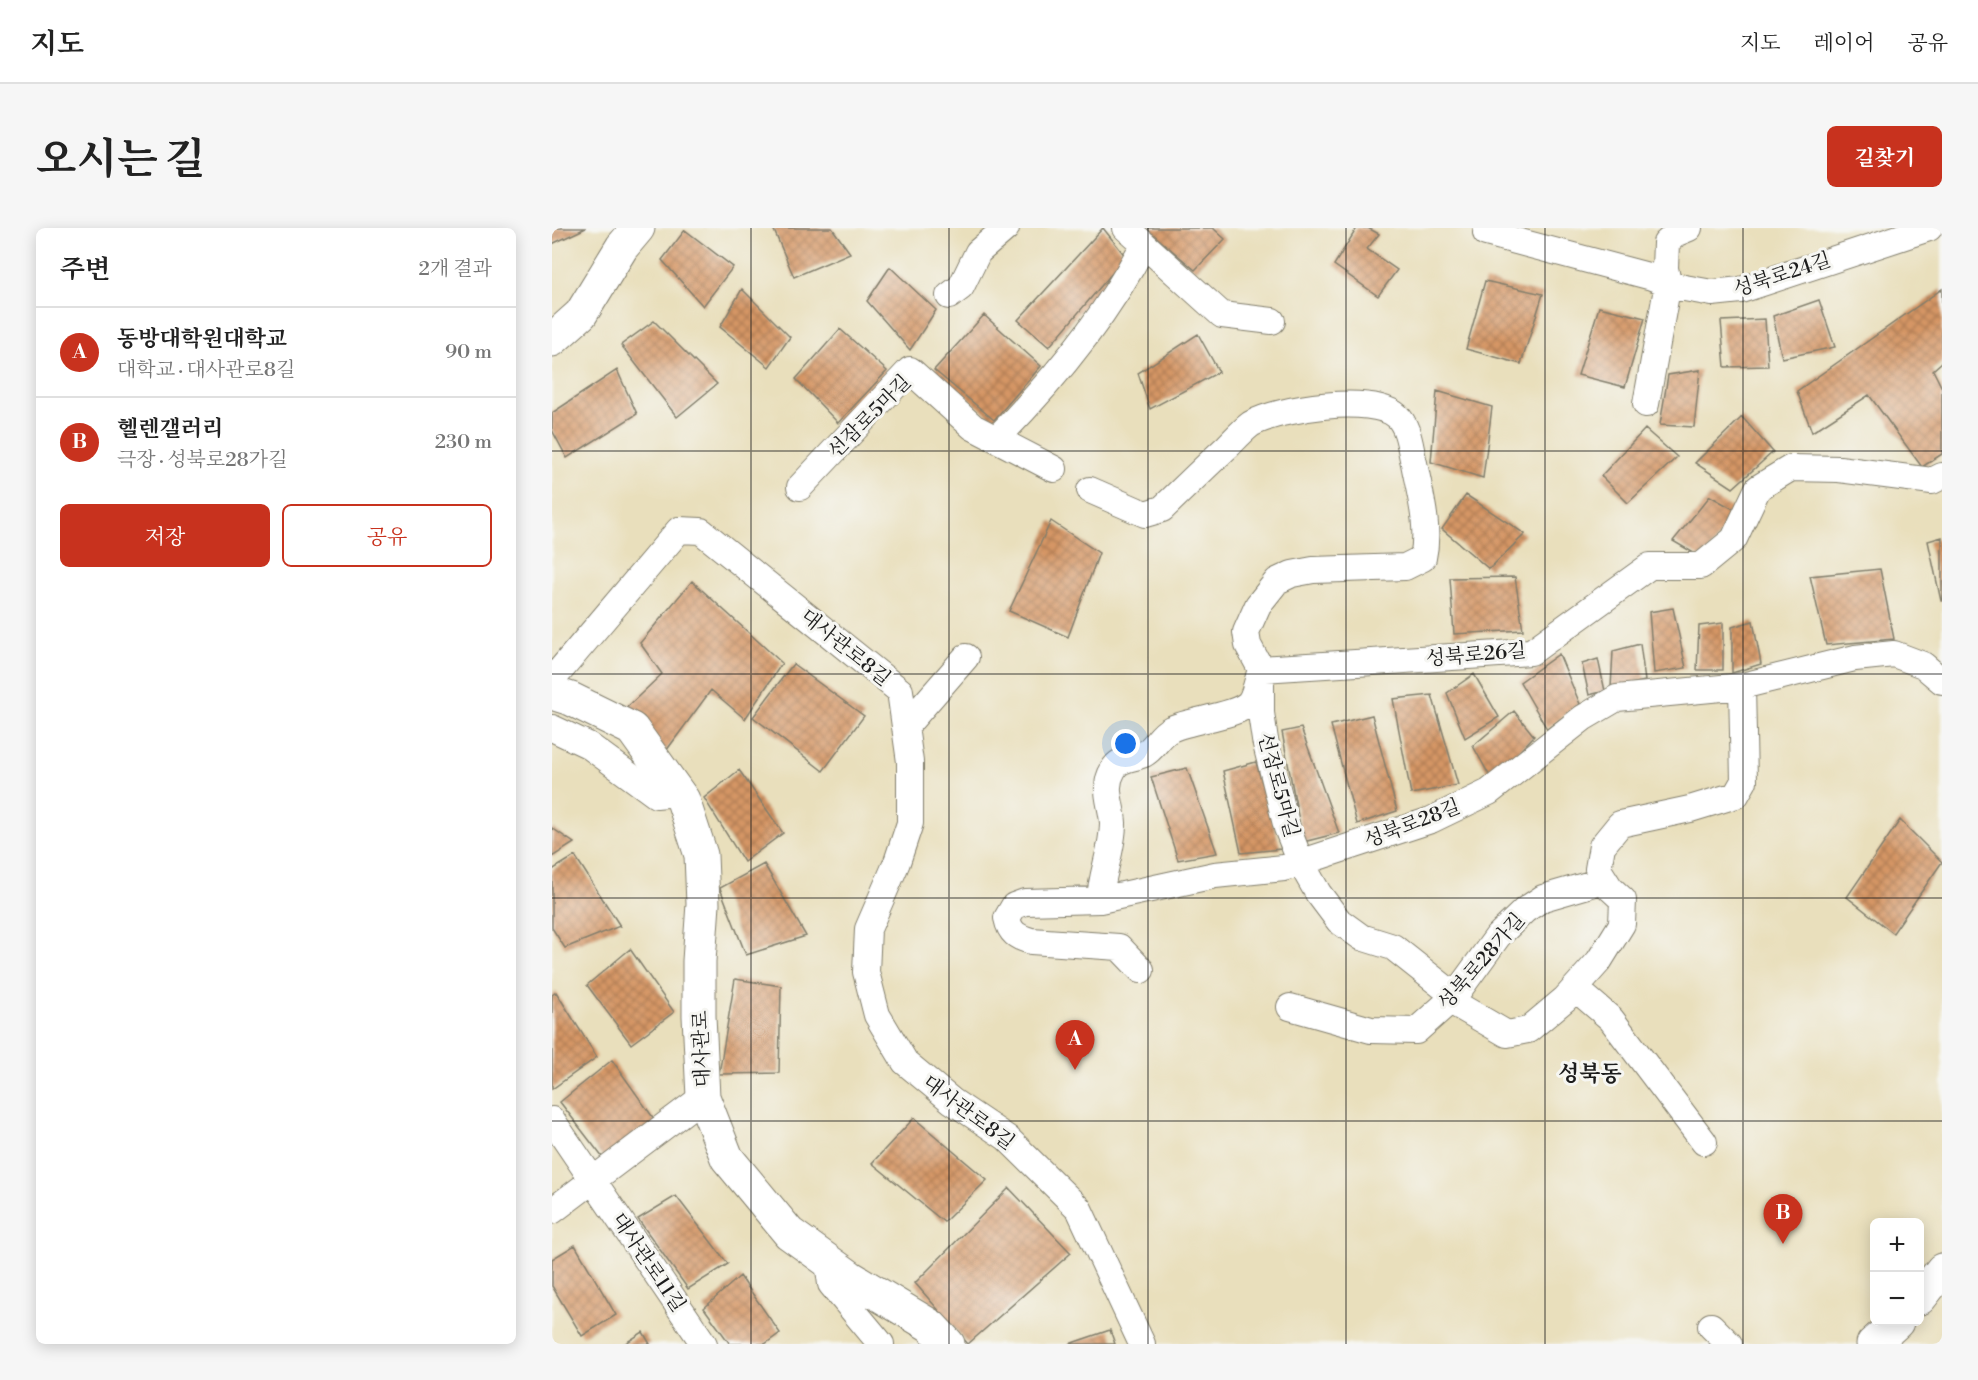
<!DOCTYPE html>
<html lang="ko">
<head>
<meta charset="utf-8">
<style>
	body { margin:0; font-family:"Libre Bodoni","Noto Serif KR",serif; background:#f6f6f6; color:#222 }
	.controls { position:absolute; right:18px; bottom:18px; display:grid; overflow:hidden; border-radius:9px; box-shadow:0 3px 15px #0003 }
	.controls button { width:54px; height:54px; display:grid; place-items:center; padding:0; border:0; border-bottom:2px solid #e0e0e0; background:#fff; color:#222; font:30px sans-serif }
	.you { position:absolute; left:574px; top:516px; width:21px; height:21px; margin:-15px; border:4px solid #fff; border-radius:50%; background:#1a73e8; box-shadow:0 0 0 9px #1a73e833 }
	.badge { display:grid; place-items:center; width:39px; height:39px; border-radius:50%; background:#c8321e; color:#fff; font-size:20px; font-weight:700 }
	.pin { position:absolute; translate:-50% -50px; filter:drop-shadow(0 2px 3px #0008) }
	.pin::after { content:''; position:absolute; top:32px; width:21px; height:18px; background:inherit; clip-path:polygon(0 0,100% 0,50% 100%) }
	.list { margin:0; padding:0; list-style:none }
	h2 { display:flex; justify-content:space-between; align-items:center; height:78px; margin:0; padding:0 24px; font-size:26px }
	h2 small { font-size:20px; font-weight:400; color:#767676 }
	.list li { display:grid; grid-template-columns:39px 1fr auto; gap:18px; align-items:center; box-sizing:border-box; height:90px; padding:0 24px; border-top:2px solid #e0e0e0 }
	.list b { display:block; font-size:22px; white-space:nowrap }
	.list p { margin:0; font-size:20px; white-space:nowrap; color:#767676 }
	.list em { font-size:20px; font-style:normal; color:#767676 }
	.actions { display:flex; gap:12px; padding:18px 24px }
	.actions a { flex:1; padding:14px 0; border:2px solid #c8321e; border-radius:9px; text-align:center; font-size:21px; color:#c8321e }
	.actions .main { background:#c8321e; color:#fff }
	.map { position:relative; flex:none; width:1390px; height:1116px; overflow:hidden; border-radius:9px }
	header { display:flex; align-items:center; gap:36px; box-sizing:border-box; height:84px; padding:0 30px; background:#fff; border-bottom:2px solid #e0e0e0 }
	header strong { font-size:28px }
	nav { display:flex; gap:33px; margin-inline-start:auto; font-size:21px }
	.intro { display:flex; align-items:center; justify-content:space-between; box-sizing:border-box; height:144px; padding:0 36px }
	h1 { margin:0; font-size:42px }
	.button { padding:15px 27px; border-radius:9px; background:#c8321e; color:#fff; font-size:21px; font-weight:700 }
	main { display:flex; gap:36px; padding:0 36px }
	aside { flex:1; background:#fff; border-radius:9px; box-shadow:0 3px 15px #0003 }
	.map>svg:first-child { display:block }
</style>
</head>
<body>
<header>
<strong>지도</strong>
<nav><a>지도</a><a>레이어</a><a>공유</a></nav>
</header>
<div class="intro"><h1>오시는 길</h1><a class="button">길찾기</a></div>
<main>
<aside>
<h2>주변<small>2개 결과</small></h2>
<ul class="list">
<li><span class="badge">A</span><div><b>동방대학원대학교</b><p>대학교 · 대사관로8길</p></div><em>90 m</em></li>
<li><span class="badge">B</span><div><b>헬렌갤러리</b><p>극장 · 성북로28가길</p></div><em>230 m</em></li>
</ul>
<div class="actions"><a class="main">저장</a><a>공유</a></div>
</aside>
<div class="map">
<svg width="1390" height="1116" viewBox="0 0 1390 1116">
	<defs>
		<pattern id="building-cross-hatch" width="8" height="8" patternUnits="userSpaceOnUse" patternTransform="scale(1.5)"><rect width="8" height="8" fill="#d59665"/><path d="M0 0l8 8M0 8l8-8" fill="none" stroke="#ac7a52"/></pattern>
	</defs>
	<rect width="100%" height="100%" fill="#f6f6f2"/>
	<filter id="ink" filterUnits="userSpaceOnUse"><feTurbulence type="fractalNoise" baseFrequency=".0167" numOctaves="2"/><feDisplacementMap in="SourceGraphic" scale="12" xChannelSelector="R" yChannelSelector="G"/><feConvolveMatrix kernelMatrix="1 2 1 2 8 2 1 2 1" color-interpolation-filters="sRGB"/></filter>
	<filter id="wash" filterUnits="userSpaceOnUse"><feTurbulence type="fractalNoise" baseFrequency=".008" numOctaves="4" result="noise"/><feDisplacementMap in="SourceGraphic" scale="24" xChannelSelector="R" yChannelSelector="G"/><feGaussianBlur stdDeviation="1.35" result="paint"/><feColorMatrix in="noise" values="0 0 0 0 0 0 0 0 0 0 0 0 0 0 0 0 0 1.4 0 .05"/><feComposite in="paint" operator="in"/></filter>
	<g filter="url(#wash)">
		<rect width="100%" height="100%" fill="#e9dfbc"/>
		<g id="blocks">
			<path fill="url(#building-cross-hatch)" d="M 0,0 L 34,0 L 0,16 Z
				M 221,0 L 280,0 L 298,25 L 242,49 Z
				M 551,0 L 574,29 L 497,119 L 466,92 Z
				M 597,0 L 661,0 L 673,11 L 643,42 L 596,2 Z
				M 805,0 L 816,0 L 827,6 L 815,21 L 845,42 L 826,68 L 782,37 Z
				M 133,2 L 181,39 L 151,78 L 110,32 Z
				M 338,39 L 384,82 L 358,122 L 315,73 Z
				M 933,53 L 991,66 L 969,136 L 914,121 Z
				M 190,61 L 238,109 L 217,139 L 168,99 Z
				M 1390,61 L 1390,134 L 1381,142 L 1390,160 L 1390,226 L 1370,239 L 1317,167 L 1260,204 L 1245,163 Z
				M 1267,72 L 1283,119 L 1230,130 L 1221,88 Z
				M 1047,79 L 1093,90 L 1073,159 L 1026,147 Z
				M 432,87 L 489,138 L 442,192 L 382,142 Z
				M 1213,91 L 1216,138 L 1173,139 L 1169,93 Z
				M 102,93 L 165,156 L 125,189 L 69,117 Z
				M 288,101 L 335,143 L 286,195 L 244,151 Z
				M 646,106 L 667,144 L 598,181 L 586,145 Z
				M 65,142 L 85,186 L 15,230 L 0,202 L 0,185 Z
				M 1148,142 L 1142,199 L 1108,197 L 1116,147 Z
				M 885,163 L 940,179 L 931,250 L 879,234 Z
				M 1190,189 L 1221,224 L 1181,260 L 1143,235 Z
				M 1093,201 L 1125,229 L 1076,275 L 1049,248 Z
				M 914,267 L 973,306 L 937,341 L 890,301 Z
				M 1158,268 L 1185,283 L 1152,331 L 1121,313 Z
				M 499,293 L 547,325 L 516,409 L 457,383 Z
				M 1390,309 L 1390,373 L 1389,373 L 1376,313 Z
				M 1328,341 L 1342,411 L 1274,417 L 1258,348 Z
				M 963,349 L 971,402 L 902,406 L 898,350 Z
				M 140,353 L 230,435 L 193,491 L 159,462 L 114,523 L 72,482 L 110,446 L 88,415 Z
				M 1121,380 L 1134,440 L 1102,445 L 1097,384 Z
				M 1201,393 L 1209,436 L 1180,445 L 1180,399 Z
				M 1171,395 L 1171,442 L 1145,442 L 1147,398 Z
				M 1088,416 L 1093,453 L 1059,460 L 1061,423 Z
				M 1007,426 L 1028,476 L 995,501 L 968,454 Z
				M 1046,431 L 1053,463 L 1037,467 L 1030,436 Z
				M 241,436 L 312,488 L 271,543 L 201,489 Z
				M 922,446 L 947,489 L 913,510 L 895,465 Z
				M 880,467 L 906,557 L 859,566 L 841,471 Z
				M 962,483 L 982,508 L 940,552 L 921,518 Z
				M 820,487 L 845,583 L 805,596 L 779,497 Z
				M 749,500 L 787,605 L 751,614 L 730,504 Z
				M 704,534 L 729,621 L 689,625 L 671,543 Z
				M 635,540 L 665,625 L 626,632 L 599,549 Z
				M 187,542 L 231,605 L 192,634 L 152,570 Z
				M 1348,592 L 1390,634 L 1341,705 L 1295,669 Z
				M 0,600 L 22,615 L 0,629 Z
				M 23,628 L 68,698 L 13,720 L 0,700 L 0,642 Z
				M 212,636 L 254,708 L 194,727 L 168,660 Z
				M 78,721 L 122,784 L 79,816 L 35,757 Z
				M 183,751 L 229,758 L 227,845 L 167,846 Z
				M 4,764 L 45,829 L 0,861 L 0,767 Z
				M 60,832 L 105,895 L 51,930 L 8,874 Z
				M 362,890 L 435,952 L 392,994 L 320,935 Z
				M 457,960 L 519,1025 L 416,1116 L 363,1055 Z
				M 124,968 L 176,1036 L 136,1061 L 86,991 Z
				M 23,1017 L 64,1087 L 30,1108 L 0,1058 L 0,1031 Z
				M 188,1048 L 228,1105 L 213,1116 L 178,1116 L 152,1080 Z
				M 558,1102 L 563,1116 L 517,1116 Z
				M 91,1104 L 98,1116 L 72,1116 Z"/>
		</g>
	</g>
	<g filter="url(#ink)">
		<use href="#blocks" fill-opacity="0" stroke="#827e6c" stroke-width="1.5"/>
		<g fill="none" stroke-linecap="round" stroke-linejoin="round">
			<g stroke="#827e6c" stroke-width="28">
				<path id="minor" d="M 574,0 L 670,87 L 720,93
					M 934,5 L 1100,49 L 1127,59 L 1160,65 L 1189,62 L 1377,0
					M 397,68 L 409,59 L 426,24 L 454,0
					M 1094,176 L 1116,55 L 1113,40 L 1114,15 L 1125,5 L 1137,0
					M 444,211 C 500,154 555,88 592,16
					M 248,259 L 358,142 L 421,199 L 502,241
					M 538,262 L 593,286 L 610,281 C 632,260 653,239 676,218 C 683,211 691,202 699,196 C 727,180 820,166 845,188 C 857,199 858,220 862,235 C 868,266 878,299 871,330 L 853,339 L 761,342 L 740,346 L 725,353 L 706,377 L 694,404 L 696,417 L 709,441 L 709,485 L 713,512 L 735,600 L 749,635 L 766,665 L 787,693 L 809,709 L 841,719 L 894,761 L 907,778 L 955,806 L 976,802 L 1013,771 L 1047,733 L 1070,696 L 1071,672 L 1058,660 L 1046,641 L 1050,618 L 1068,596 L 1138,581 L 1184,567 L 1192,553 L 1190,458
					M 0,452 L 127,302 L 149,303 L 348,463 L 358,534 L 358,595 L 345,634 L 316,701 L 314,744 L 325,787 L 353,834 L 400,873 L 455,910 L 527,981 L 590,1116
					M 353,499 L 414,429
					M 0,500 L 36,517 L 104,567 L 126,565
					M 548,672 C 549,646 561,622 561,595 C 560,576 550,560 561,542 C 567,530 581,531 592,526 C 603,520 607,507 619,501 C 640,491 683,489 697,475 C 703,468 706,450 709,441 L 979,424 L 1098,338 L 1149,338 L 1182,311 L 1206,260 L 1239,240 L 1287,241 L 1380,253 L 1390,248
					M 589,742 L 567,719 L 479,713 C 465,709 458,705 455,690 L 462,678 L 473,674 L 548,672 L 663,647 L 732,640 L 879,592 L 937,564 L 1031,490 L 1065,470 L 1190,458 L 1303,430 L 1342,426 L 1371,437 L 1390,453
					M 1023,760 L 1059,791 L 1152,914
					M 738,779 L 819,802 L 864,803 L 901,770 L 946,708 L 973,682 L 991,670 L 1053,652
					M 0,892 L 152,1116
					M 0,983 L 151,869
					M 276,1034 L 279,1056 L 329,1116
					M 1159,1098 L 1177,1116"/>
			</g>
			<g stroke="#827e6c" stroke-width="35">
				<path id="tertiary" d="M 0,112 L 29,86 L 70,19 L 86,0"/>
			</g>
			<g stroke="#827e6c" stroke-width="35">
				<path id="secondary" d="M 0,465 L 19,471 L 80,501 L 131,572 L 149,627 L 151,676 L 147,733 L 147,788 L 151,869 L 175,930 L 237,1005 L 298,1049 L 379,1098 L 396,1116
					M 1368,1070 L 1390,1042
					M 1321,1116 L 1345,1094"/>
			</g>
			<use href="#minor" stroke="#fff" stroke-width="26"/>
			<use href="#tertiary" stroke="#fff" stroke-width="33"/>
			<use href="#secondary" stroke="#fff" stroke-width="33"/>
		</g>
	</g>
	<path fill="none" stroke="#1c1c1c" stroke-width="1.5" stroke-opacity="0.55" d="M 199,0 L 199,1116M 397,0 L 397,1116M 596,0 L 596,1116M 794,0 L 794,1116M 993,0 L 993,1116M 1191,0 L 1191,1116M 0,223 L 1390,223M 0,446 L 1390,446M 0,670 L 1390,670M 0,893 L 1390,893"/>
	<g text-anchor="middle" stroke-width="6" stroke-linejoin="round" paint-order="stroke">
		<g font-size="20" fill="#1c1c1c" stroke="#f6f6f2">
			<text transform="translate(1230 46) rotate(-18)" y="7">성북로24길</text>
			<text transform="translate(317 188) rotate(-45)" y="7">선잠로5마길</text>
			<text transform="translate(294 419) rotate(39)" y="7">대사관로8길</text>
			<text transform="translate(924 426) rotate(-5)" y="7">성북로26길</text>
			<text transform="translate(727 557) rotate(75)" y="7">선잠로5마길</text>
			<text transform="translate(860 595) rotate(-21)" y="7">성북로28길</text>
			<text transform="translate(929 733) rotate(-49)" y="7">성북로28가길</text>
			<text transform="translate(149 821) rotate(-92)" y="7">대사관로</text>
			<text transform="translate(417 884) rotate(37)" y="7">대사관로8길</text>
			<text transform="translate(97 1034) rotate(56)" y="7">대사관로11길</text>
		</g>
		<g font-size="22" font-weight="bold" fill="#1c1c1c" stroke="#f6f6f2">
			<text x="1038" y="853">성북동</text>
		</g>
	</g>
</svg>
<div class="controls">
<button>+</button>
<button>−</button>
</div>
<div class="you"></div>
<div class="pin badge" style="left:523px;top:842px">A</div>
<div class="pin badge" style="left:1231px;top:1016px">B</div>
</div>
</main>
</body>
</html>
